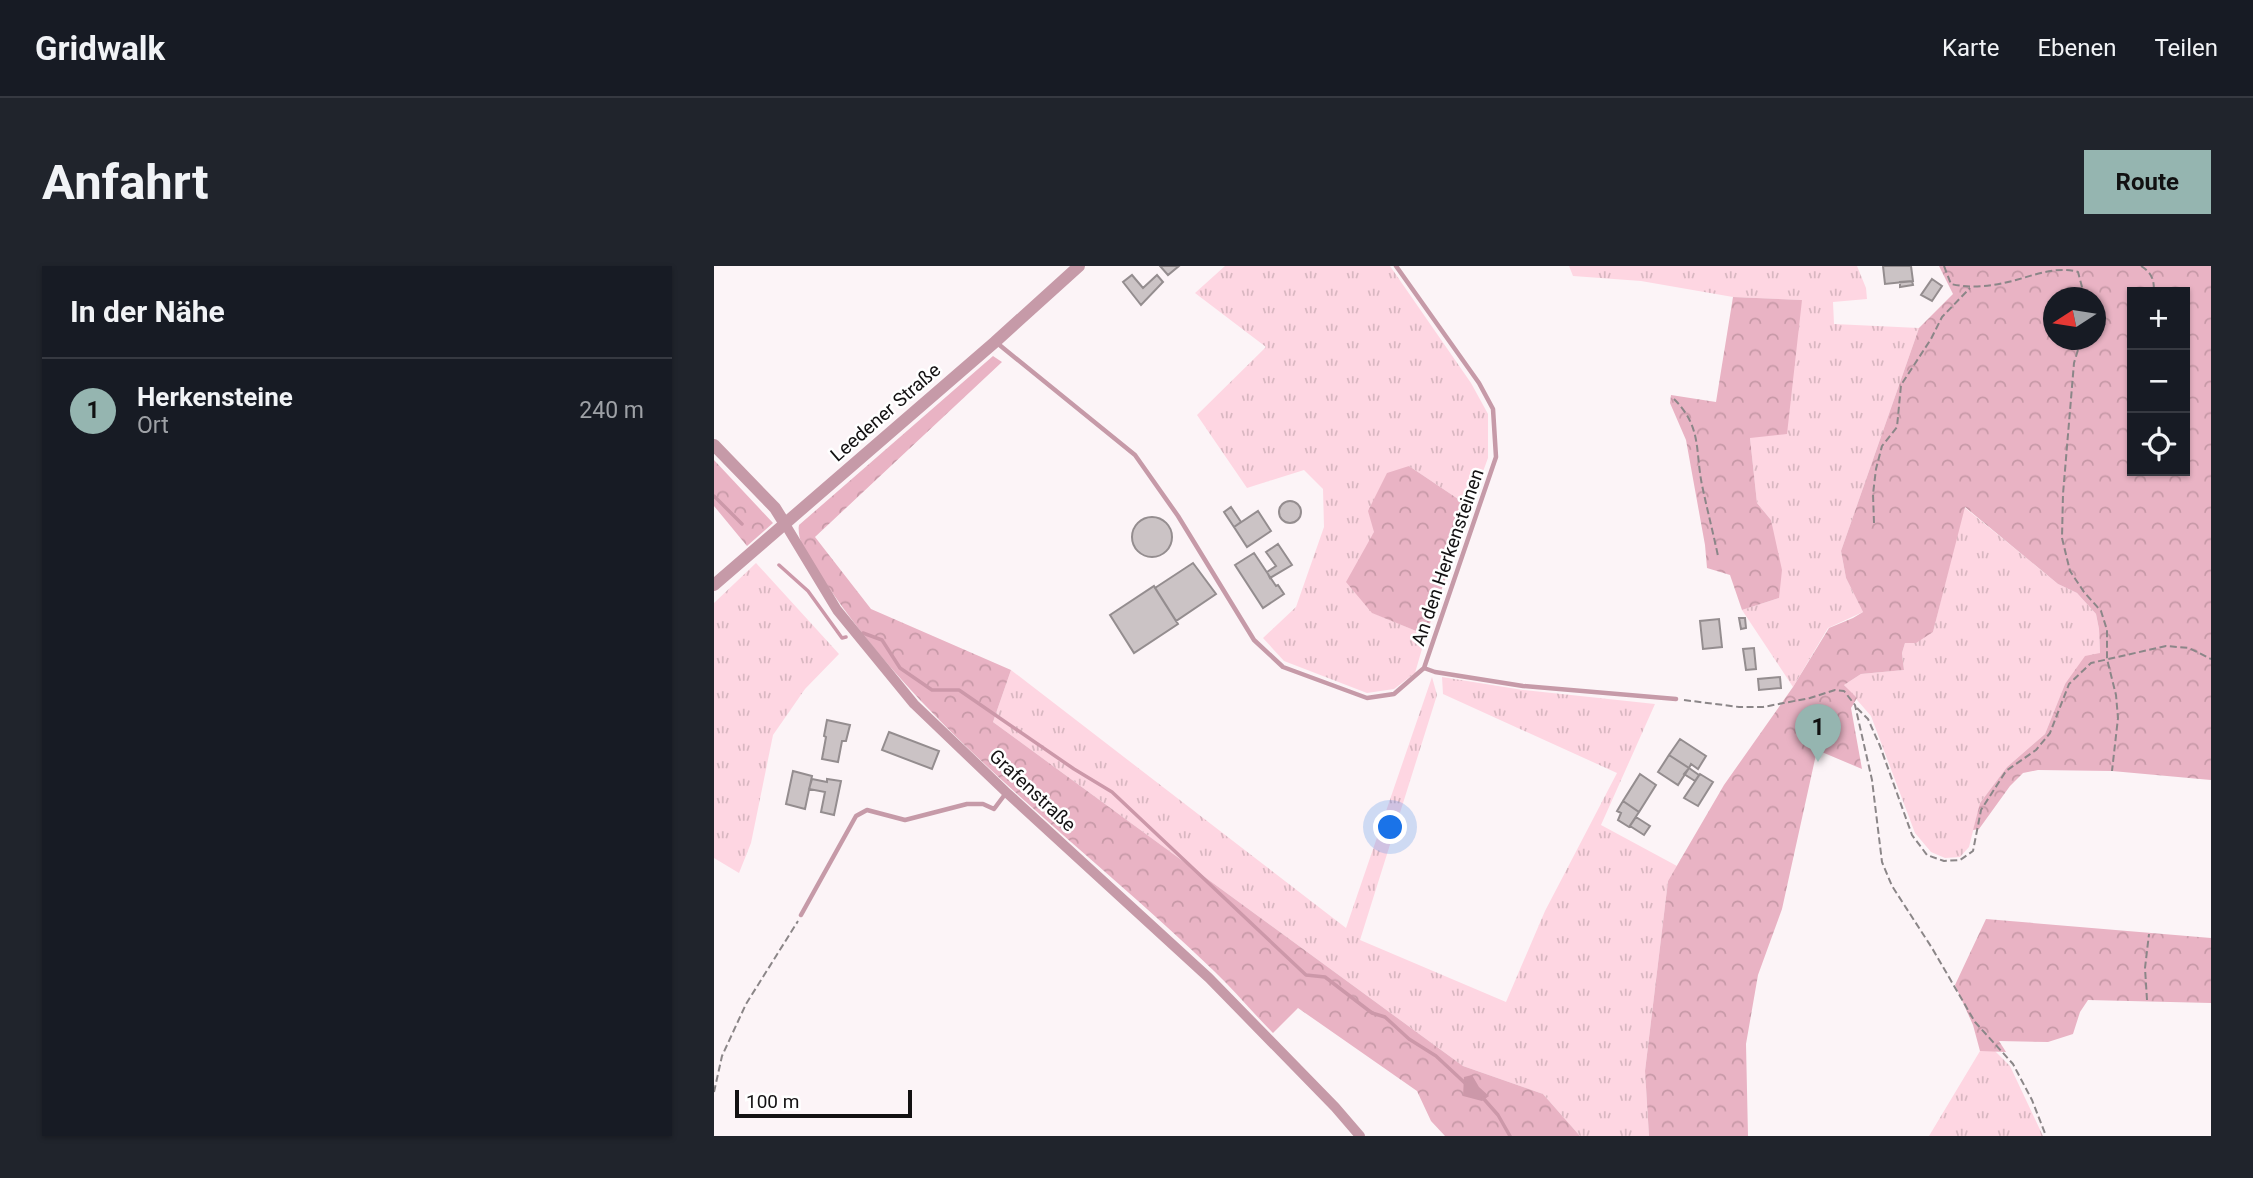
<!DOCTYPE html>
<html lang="de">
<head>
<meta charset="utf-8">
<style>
	body { margin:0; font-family:Roboto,sans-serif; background:#20242c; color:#f1f3f6 }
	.controls { position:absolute; right:21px; top:21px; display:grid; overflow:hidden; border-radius:0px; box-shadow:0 2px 5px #0004 }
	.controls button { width:63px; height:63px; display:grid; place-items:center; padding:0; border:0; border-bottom:2px solid #363941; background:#171b24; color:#f1f3f6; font:35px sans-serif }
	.compass { position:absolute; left:1329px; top:21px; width:63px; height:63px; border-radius:50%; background:#171b24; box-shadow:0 2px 5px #0004; rotate:258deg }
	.scale { position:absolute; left:21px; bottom:18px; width:177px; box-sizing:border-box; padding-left:7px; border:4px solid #131112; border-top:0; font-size:19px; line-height:24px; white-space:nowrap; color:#131112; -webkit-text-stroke:5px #fff; paint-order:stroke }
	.you { position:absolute; left:677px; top:562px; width:24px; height:24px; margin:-18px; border:5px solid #fff; border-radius:50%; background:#1a73e8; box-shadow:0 0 0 10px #1a73e833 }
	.badge { display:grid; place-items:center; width:46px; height:46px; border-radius:50%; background:#95b5b0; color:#111; font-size:23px; font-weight:700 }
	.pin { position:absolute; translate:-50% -58px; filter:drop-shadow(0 2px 4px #0008) }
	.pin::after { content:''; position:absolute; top:37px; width:24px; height:21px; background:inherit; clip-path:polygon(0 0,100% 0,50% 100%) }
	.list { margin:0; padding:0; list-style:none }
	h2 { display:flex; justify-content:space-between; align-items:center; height:91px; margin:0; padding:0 28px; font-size:30px }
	h2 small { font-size:23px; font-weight:400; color:#9ea1a6 }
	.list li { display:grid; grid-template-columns:46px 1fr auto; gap:21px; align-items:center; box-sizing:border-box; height:105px; padding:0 28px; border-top:2px solid #363941 }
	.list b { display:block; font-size:26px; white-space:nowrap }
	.list p { margin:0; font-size:23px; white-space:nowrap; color:#9ea1a6 }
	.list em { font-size:23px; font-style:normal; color:#9ea1a6 }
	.icon { flex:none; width:38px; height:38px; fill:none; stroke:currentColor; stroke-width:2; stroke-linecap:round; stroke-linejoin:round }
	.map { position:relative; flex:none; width:1497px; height:870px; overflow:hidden; border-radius:0px }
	header { display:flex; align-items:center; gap:42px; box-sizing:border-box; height:98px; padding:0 35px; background:#171b24; border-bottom:2px solid #363941 }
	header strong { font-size:33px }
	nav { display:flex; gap:38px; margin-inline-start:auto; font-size:24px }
	.intro { display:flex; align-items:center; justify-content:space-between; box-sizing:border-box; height:168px; padding:0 42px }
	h1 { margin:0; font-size:49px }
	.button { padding:18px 32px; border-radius:0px; background:#95b5b0; color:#111; font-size:24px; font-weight:700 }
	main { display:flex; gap:42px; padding:0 42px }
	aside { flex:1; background:#171b24; border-radius:0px; box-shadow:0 2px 5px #0004 }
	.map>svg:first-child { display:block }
</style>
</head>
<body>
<header>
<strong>Gridwalk</strong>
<nav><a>Karte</a><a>Ebenen</a><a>Teilen</a></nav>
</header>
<div class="intro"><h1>Anfahrt</h1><a class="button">Route</a></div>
<main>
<aside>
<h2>In der Nähe<small></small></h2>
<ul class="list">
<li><span class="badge">1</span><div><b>Herkensteine</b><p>Ort</p></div><em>240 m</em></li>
</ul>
</aside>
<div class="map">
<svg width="1497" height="870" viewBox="0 0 1497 870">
	<defs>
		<pattern id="grass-tufts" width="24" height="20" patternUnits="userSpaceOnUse" patternTransform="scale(1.75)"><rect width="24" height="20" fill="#fed6e2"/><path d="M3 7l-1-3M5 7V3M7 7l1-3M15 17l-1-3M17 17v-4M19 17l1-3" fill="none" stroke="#d9b7c1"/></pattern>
		<pattern id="forest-crowns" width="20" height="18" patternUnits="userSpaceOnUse" patternTransform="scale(1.75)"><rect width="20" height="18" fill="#e9b3c4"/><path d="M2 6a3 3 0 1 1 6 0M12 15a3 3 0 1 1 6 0" fill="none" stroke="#c799a7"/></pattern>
	</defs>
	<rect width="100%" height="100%" fill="#fcf4f7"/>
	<path fill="url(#grass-tufts)" d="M 511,0 L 676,0 L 757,117 L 774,148 L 774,192 L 756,241 L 695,200 L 660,266 L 659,347 L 712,369 L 701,407 L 680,423 L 653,427 L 570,395 L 549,372 L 582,341 L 610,261 L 609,223 L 590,204 L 533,222 L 483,149 L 552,81 L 481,27 Z
		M 855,0 L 1143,0 L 1152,22 L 1153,33 L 1119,36 L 1120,58 L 1205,62 L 1127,285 L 1132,312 L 1149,346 L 1114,362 L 1079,421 L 1028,344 L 1065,332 L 1057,254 L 1043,237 L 1036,172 L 1088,34 L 1019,31 L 927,15 L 859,10 Z
		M 1250,241 L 1344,318 L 1363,327 L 1382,348 L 1385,363 L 1386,387 L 1351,418 L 1331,468 L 1293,501 L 1266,537 L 1255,581 L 1246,591 L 1231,592 L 1217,586 L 1201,567 L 1157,450 L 1130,419 L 1147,408 L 1190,404 L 1188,387 L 1191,377 L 1219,366 Z
		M 42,297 L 125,388 L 91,423 L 59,469 L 37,577 L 25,607 L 0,592 L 0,337 Z
		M 297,404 L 632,662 L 718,411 L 723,429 L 646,674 L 792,736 L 831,645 L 903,507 L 729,428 L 728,411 L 809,424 L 941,438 L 887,559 L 963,600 L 954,615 L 931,805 L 935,870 L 866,870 L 829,828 L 749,800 L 279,456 Z
		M 1266,785 L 1281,785 L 1296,800 L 1329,870 L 1215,870 Z"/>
	<path fill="url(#forest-crowns)" fill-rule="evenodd" d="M 1225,0 L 1497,0 L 1497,514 L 1398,505 L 1324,504 L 1309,507 L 1296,520 L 1265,563 L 1259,564 L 1266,537 L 1293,501 L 1331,468 L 1351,418 L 1371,390 L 1386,387 L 1385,363 L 1382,348 L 1363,327 L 1344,318 L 1251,241 L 1219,366 L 1202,377 L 1191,377 L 1188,387 L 1190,404 L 1147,408 L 1130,419 L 1143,432 L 1137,442 L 1148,503 L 1103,484 L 1068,643 L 1044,709 L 1032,778 L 1034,870 L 935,870 L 931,805 L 954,615 L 1010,519 L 1079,421 L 1115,362 L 1139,352 L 1149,346 L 1132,312 L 1127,285 L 1205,62 L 1239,28 ZM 1471,26 L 1471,205 L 1418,205 L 1418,26 ZM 1339,32 L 1381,32 L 1381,74 L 1339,74 Z
		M 1019,31 L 1088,34 L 1073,168 L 1036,172 L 1043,237 L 1057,254 L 1068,304 L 1065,332 L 1028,344 L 1016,309 L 993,302 L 991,279 L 972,174 L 956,137 L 957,129 L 1002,136 Z
		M 279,90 L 288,96 L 101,271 L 157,343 L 297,404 L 279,456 L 749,800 L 829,828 L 866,870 L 731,870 L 717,855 L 703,825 L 584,742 L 559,767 C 539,747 521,725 500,705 C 369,578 214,470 111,316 C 101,301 82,278 85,259 Z
		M 0,194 L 59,257 L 33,280 L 0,240 Z
		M 695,200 L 756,241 L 712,369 L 658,347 L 632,316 L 660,266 L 654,245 L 673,207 Z
		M 1272,653 L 1497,672 L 1497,737 L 1374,734 L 1366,746 L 1359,768 L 1334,776 L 1285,775 L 1292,786 L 1266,785 L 1259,759 L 1241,719 Z"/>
	<path fill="#cc98a9" d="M 758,809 L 765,821 L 775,830 L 768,835 L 749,830 L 750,811 Z"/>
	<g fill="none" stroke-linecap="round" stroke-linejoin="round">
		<path stroke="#cc98a9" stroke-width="3.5" d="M 0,230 L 28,258
			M 65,299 L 94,325 L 128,372 L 132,371
			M 149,367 L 168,374 L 186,402 L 218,424 L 245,424 L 360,503 L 398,526 L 592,709 L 611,711 L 658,747 L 671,751 L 695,773 L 722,790 L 752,818
			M 769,832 L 784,849 L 796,870"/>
	</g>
	<path fill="#cbc3c5" stroke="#948d8f" stroke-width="2" d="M 446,0 L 465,0 L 454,9 Z
		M 1169,0 L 1197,0 L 1199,15 L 1171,18 Z
		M 418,9 L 429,22 L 443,9 L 449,16 L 427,39 L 409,16 Z
		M 1218,13 L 1228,20 L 1218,35 L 1207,29 Z
		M 1198,15 L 1199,19 L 1186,21 L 1186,16 Z
		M565 246a11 11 0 1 1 22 0a11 11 0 1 1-22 0Z
		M 517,241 L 527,256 L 520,261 L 510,246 Z
		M 544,245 L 557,265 L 533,281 L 520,261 Z
		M418 271a20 20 0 1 1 40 0a20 20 0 1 1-40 0Z
		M 564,278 L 578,299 L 556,312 L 553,306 L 562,300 L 552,286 Z
		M 540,287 L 562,320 L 564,319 L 570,328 L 549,342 L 521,299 Z
		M 479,297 L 502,328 L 462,355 L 441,322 Z
		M 440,320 L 464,358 L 420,387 L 396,349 Z
		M 1025,352 L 1031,352 L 1032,362 L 1027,363 Z
		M 1005,353 L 1008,381 L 989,383 L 986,355 Z
		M 1040,382 L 1042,403 L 1032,404 L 1029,383 Z
		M 1066,411 L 1067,422 L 1045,424 L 1044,413 Z
		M 113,454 L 136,459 L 132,475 L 128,475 L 124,496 L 108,493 L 112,471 L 110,470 Z
		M 175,466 L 225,485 L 218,503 L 168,484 Z
		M 966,473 L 992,490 L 984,503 L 977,498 L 975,502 L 955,489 Z
		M 955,489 L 975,502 L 964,519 L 944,506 Z
		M 975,502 L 985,509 L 981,515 L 970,508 Z
		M 79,505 L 98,510 L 91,543 L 72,538 Z
		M 926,508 L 942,519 L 925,546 L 909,535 Z
		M 986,508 L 999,516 L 984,540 L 970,532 Z
		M 98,513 L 113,516 L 113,513 L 127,515 L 120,549 L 107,546 L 111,526 L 95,523 Z
		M 909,535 L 925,546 L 915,561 L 904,554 L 907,547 L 903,545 Z
		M 922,551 L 936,560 L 930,569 L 916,560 Z"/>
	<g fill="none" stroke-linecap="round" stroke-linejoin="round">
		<path stroke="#8b8688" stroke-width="2" stroke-dasharray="7 3.5" stroke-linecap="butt" d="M 1230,0 L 1237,18 C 1259,23 1280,20 1302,14 C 1323,8 1344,0 1364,6 L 1371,32
			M 1427,0 C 1438,7 1440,13 1440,26
			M 1367,74 L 1360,97 L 1349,228 L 1348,272 L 1356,305 L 1370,326 L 1387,345 L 1393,364 L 1393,393 L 1402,429 L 1404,452 L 1398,505
			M 960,133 C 988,161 981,184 988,219 C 993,243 999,266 1004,290
			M 1160,257 L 1159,228 L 1162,203 L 1168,180 L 1183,161 L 1187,119 L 1217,73 L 1228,51 L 1256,22
			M 970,434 L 1025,441 L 1049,441 L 1096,432 L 1121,424 L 1130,425 L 1141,439 L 1158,514 L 1168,596 L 1178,620 L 1218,682 L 1261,756 L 1299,798 L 1318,834 L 1332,870
			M 1143,442 L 1154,453 L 1166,480 L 1198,569 L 1213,589 L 1230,595 L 1246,594 L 1259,585 L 1267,544 L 1292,505 L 1322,484 L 1336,467 L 1355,418 L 1377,397 L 1452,380 L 1475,382 L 1497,393
			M 1433,734 L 1431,702 L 1435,668
			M 0,826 L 8,790 L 32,738 L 84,655"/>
		<path stroke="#c69aa8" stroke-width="4.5" d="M 283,77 L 421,189 L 464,250 L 540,374 L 569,401 L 653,432 L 680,428 L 710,402 L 782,191 L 779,143 L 765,117 L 682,0
			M 710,402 L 721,406 L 809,420 L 962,433
			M 87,649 L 142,550 L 153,544 L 191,554 L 253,538 L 269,538 L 280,543 L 292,527"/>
		<path stroke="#c69aa8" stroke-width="10" d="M 71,258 L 123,344 L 200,438 L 293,527 L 495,712 L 621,841 L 646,870"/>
		<path stroke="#c69aa8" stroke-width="12" d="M 0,179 L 61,242 L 71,258
			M 0,319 L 281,76 L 365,0"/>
	</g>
	<g text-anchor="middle" stroke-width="5" stroke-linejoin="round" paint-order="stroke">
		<g font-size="19" fill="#131112" stroke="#fff">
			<text transform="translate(171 146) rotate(-41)" y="7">Leedener Straße</text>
			<text transform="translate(733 291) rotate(-71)" y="7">An den Herkensteinen</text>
			<text transform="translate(319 524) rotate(43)" y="7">Grafenstraße</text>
		</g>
	</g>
</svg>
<div class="controls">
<button>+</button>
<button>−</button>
<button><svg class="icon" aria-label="locate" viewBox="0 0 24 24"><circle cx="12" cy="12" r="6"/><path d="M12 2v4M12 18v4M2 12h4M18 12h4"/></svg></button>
</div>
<svg class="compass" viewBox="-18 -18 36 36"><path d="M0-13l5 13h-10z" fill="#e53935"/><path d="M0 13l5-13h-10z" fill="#9ea1a6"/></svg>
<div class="scale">100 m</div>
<div class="you"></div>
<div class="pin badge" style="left:1104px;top:496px">1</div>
</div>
</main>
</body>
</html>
